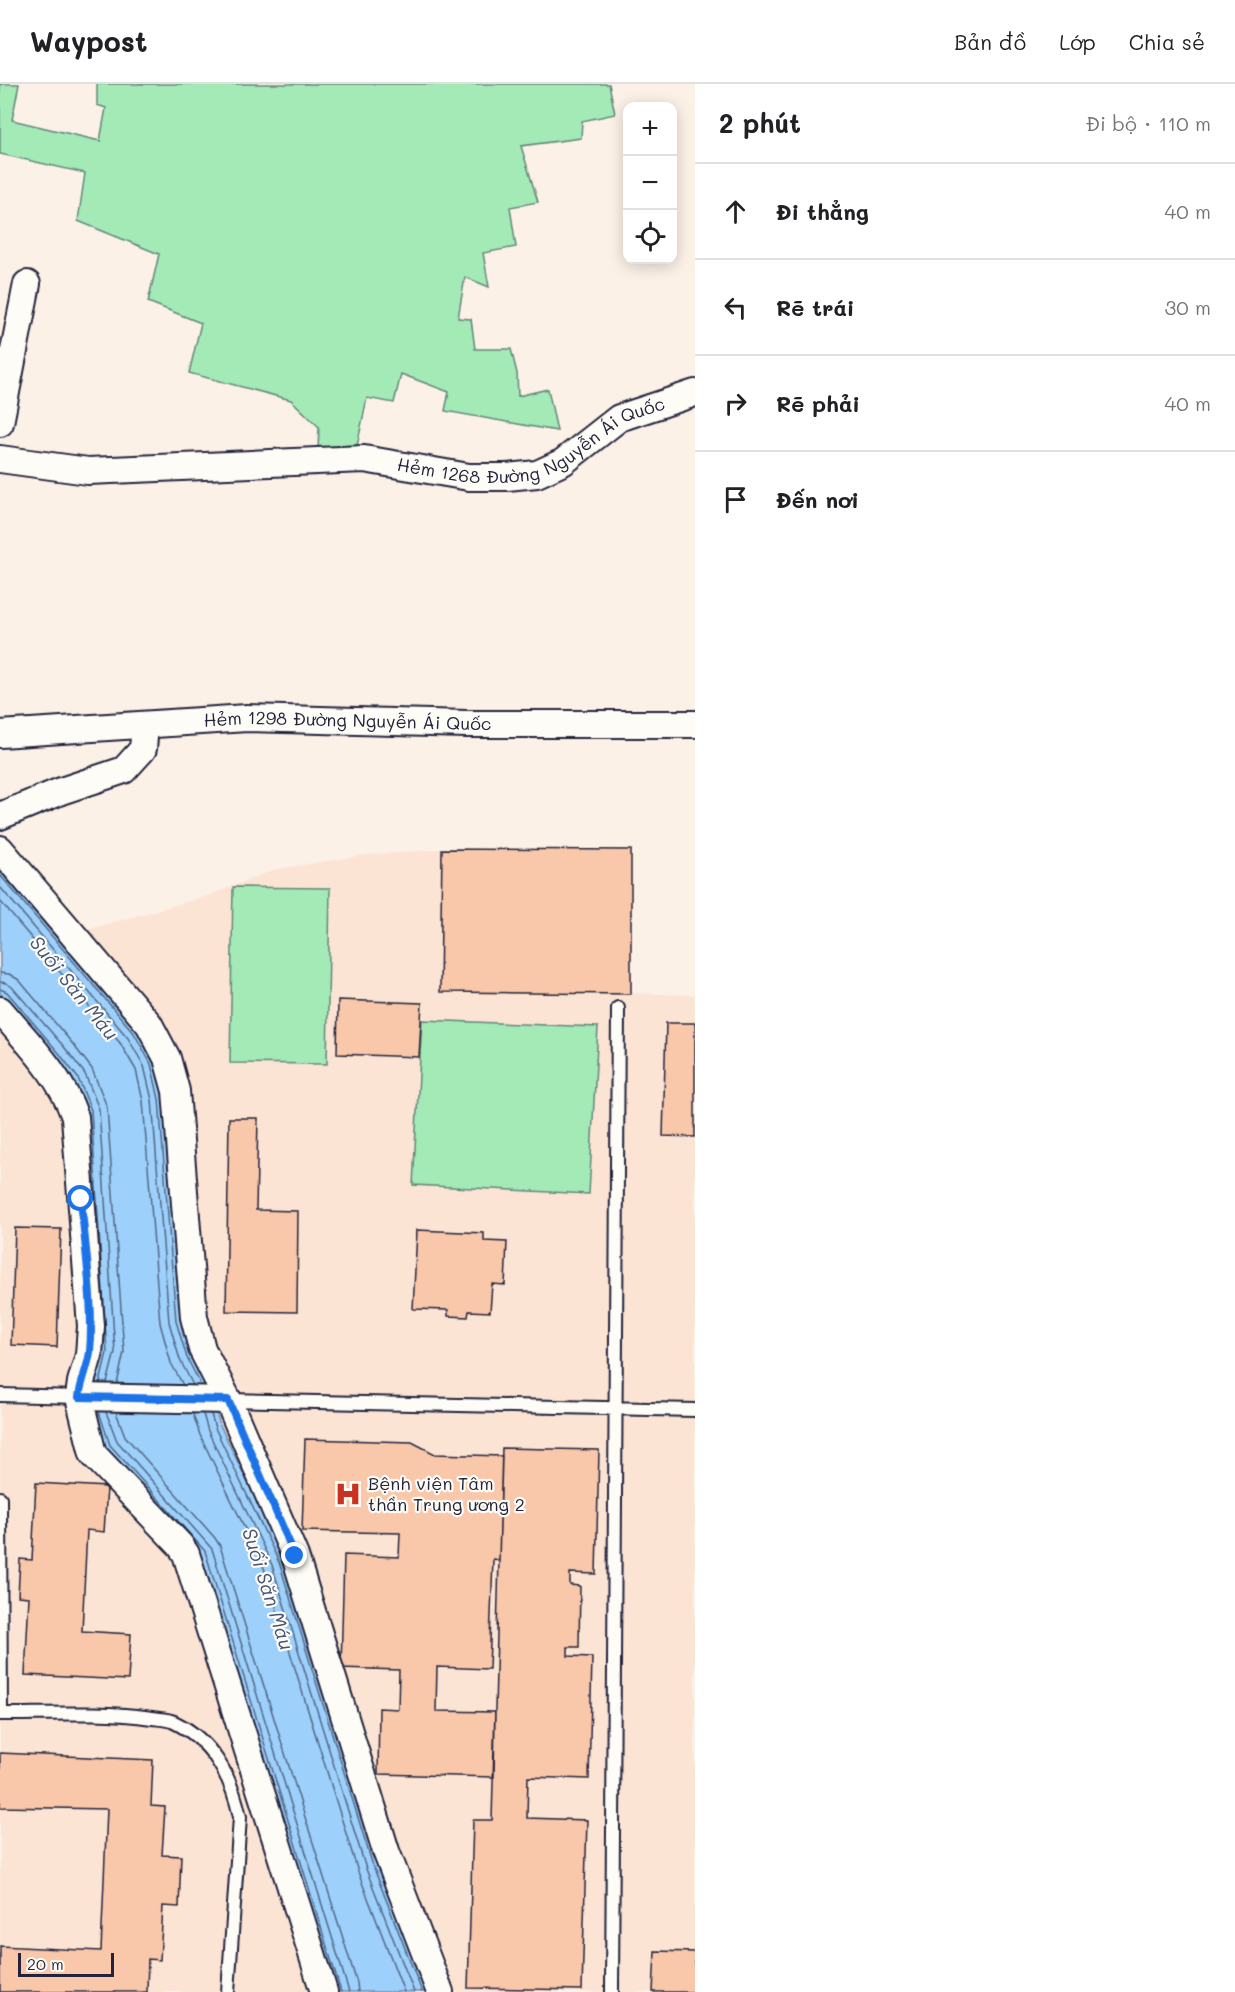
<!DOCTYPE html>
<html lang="vi">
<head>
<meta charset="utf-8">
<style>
	body { margin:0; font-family:Mali,sans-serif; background:#f6f6f6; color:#202124 }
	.controls { position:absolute; right:18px; top:18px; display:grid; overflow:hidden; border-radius:12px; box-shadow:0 3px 15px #0003 }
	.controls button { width:54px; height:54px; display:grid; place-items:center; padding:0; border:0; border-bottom:2px solid #e0e0e0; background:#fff; color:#202124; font:30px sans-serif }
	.scale { position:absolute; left:18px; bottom:15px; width:96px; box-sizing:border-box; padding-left:6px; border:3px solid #22223b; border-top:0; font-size:16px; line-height:21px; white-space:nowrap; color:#22223b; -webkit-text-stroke:4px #fdfcf7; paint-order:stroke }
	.stop { position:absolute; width:18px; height:18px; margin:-14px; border:4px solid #1a73e8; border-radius:50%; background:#fff }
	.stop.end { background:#1a73e8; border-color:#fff; box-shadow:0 2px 6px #0008 }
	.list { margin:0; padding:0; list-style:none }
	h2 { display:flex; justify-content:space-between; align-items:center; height:78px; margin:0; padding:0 24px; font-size:26px }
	h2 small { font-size:20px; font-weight:400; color:#757577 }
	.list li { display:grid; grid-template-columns:39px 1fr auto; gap:18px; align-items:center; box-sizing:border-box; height:96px; padding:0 24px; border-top:2px solid #e0e0e0 }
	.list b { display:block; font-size:22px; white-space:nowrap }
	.list em { font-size:20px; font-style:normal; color:#757577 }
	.icon { flex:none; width:33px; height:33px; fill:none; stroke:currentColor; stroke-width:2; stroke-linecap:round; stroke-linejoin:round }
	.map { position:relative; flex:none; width:695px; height:1908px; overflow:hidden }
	header { display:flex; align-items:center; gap:36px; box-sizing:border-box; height:84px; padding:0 30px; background:#fff; border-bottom:2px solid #e0e0e0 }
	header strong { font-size:28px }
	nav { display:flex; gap:33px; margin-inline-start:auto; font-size:21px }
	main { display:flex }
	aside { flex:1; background:#fff }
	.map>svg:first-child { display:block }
</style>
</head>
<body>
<header>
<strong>Waypost</strong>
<nav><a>Bản đồ</a><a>Lớp</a><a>Chia sẻ</a></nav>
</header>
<main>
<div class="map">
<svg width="695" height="1908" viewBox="0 0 695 1908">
	<rect width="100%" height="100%" fill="#fcf1e7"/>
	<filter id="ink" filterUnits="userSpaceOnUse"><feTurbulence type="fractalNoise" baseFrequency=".0167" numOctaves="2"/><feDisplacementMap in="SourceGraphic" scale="12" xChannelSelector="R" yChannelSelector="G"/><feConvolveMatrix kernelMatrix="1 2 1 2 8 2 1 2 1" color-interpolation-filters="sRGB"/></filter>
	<g filter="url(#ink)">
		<path fill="#fbe4d4" d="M 442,765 L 631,766 L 631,909 L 695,911 L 695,1908 L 0,1908 L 0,860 L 86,846 L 207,812 L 276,785 L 366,771 Z"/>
		<path fill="#a3eab7" stroke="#628679" stroke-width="1.5" d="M 0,0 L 19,0 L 12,36 L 100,57 L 106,24 L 97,21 L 97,0 L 609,0 L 615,30 L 582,37 L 581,54 L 521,62 L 538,118 L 510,123 L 516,163 L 483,169 L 489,203 L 465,193 L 458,234 L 471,235 L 475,265 L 511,265 L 517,289 L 518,312 L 548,305 L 557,347 L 445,327 L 449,308 L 401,290 L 394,319 L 367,314 L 357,362 L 318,366 L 319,343 L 291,316 L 189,289 L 201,239 L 148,218 L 159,170 L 78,137 L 85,89 L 0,70 Z
			M 233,803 L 330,804 L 327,980 L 230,979 Z
			M 422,936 L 598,943 L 589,1110 L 413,1101 Z"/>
		<path fill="#9dd0fa" stroke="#6c8aae" stroke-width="1.5" d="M 0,782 L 139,946 L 157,977 L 165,1013 L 206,1296 L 220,1341 L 285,1476 L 428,1908 L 336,1908 L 199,1469 L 105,1364 L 94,1334 L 85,1028 L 73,998 L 55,973 L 0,909 Z"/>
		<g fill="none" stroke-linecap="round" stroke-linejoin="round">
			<path stroke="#536887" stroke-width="1.5" d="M 0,791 L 134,949 L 151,980 L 159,1015 L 176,1237 L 187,1274 L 201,1301
				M 0,803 L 128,954 L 144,982 L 152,1016 L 169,1238 L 180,1276 L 193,1301
				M 0,817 L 120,959 L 136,986 L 143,1017 L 160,1239 L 171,1279 L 183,1301
				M 0,889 L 9,890 L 19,896 L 72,959 L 92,985 L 107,1023 L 124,1268 L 117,1300
				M 0,898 L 6,899 L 12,903 L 65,964 L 85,990 L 99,1025 L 115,1268 L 107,1299
				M 0,905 L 7,908 L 59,969 L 78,994 L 91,1026 L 107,1268 L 100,1299
				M 99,1328 L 110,1361 L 205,1467 L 341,1908
				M 106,1328 L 117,1357 L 212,1465 L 349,1908
				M 116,1328 L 125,1352 L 215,1454 L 220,1462 L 357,1899 L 358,1908
				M 193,1330 L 200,1351 L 264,1484 L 358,1788 L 404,1908
				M 203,1330 L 208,1347 L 272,1481 L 366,1785 L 414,1908
				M 211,1330 L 215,1344 L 279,1478 L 373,1782 L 422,1908"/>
		</g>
		<path fill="#f9c7a9" stroke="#22223b" stroke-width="1.5" d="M 442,765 L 631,766 L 631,910 L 440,908 Z
			M 338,916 L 422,919 L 419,973 L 337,970 Z
			M 666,939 L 695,939 L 695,1053 L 663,1052 Z
			M 229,1034 L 258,1034 L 256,1126 L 298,1127 L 297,1228 L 226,1227 Z
			M 15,1144 L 61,1145 L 57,1263 L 11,1261 Z
			M 417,1146 L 484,1149 L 484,1157 L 507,1158 L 505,1201 L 492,1200 L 490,1228 L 469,1227 L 468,1233 L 448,1232 L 448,1226 L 413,1225 Z
			M 305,1355 L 412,1358 L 435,1370 L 502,1372 L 499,1476 L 493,1475 L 489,1585 L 437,1583 L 436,1627 L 495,1628 L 494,1693 L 378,1690 L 379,1624 L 398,1625 L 399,1586 L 341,1584 L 344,1471 L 399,1473 L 400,1449 L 302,1447 Z
			M 502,1364 L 599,1366 L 596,1490 L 570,1489 L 570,1501 L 580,1502 L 579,1563 L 568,1563 L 568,1572 L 592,1573 L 589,1695 L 528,1693 L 527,1734 L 587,1736 L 582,1906 L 468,1904 L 473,1736 L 492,1736 Z
			M 36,1399 L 107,1403 L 104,1448 L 87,1446 L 82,1547 L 131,1550 L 128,1596 L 25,1591 L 29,1513 L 18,1512 L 20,1475 L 32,1476 Z
			M 0,1669 L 153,1676 L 151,1722 L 165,1723 L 162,1771 L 181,1772 L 179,1823 L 163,1822 L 160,1876 L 148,1875 L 147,1908 L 0,1908 L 0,1862 L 101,1867 L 107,1725 L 0,1723 Z
			M 655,1867 L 695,1868 L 695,1908 L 653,1908 Z"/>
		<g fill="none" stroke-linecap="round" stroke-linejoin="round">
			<g stroke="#22223b" stroke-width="16">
				<path id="lane" d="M 0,1311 L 79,1313
					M 228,1316 L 695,1326
					M 0,1414 L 1,1630
					M 0,1630 C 50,1630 102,1627 152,1634 C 159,1635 168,1635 174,1638 C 212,1656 232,1694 240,1733 L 228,1908
					M 612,1908 L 618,924"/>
			</g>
			<g stroke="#22223b" stroke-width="30">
				<g id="street">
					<path d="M 0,339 L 27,200"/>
					<path id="s1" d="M 0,375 L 88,387 L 364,375 L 469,393 L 507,393 L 537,390 L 563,378 L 619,334 L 695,309"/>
					<path id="s2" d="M 0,650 L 247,634 L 467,640 L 695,640"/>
					<path d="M 0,732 L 61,707 L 124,686 L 143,665 L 145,641"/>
					<path d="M 0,765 L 149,940 L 167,974 L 176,1007 L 194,1233 L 202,1265 L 228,1316 L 295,1472 L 386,1767 L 440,1908"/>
					<path d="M 0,926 C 29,960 60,990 75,1033 L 91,1242 L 89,1271 L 81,1298 L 79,1313 L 93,1370 L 180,1461 L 186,1470 L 324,1908"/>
					<path d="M 79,1313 L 228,1316"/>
				</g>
			</g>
			<use href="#lane" stroke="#fdfcf7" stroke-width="12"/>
			<use href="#street" stroke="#fdfcf7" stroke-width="26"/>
		</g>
	</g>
	<g fill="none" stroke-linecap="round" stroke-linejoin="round" filter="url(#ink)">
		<path stroke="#1a73e8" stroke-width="8" d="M 81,1115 C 85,1163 94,1221 90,1268 C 88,1283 81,1297 79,1313 L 228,1316 L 295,1472"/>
	</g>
	<defs>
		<g id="hospital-bare" transform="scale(2.07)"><path d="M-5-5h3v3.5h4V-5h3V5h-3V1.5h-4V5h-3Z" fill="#c8321e" stroke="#fdfcf7" stroke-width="2.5" paint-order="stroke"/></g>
	</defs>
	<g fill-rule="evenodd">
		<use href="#hospital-bare" x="348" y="1410"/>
	</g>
	<g text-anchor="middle" stroke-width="4.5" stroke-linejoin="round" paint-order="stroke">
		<g font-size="18" fill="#22223b" stroke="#fdfcf7">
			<text dy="6" stroke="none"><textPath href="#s1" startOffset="543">Hẻm 1268 Đường Nguyễn Ái Quốc</textPath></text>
			<text dy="6" stroke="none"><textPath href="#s2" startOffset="348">Hẻm 1298 Đường Nguyễn Ái Quốc</textPath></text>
		</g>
		<g font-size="18" fill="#22223b" stroke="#fdfcf7" text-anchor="start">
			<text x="368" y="1406">Bệnh viện Tâm<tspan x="368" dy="21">thần Trung ương 2</tspan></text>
		</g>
		<g font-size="20" font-style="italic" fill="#475674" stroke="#fdfcf7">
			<text transform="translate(74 904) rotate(51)" y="7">Suối Săn Máu</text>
			<text transform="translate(268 1505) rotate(72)" y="7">Suối Săn Máu</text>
		</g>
	</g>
</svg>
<div class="controls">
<button>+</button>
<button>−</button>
<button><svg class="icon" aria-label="locate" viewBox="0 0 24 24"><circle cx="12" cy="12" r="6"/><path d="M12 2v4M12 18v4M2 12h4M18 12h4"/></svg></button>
</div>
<div class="scale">20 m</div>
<div class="stop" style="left:81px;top:1115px"></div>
<div class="stop end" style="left:295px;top:1472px"></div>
</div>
<aside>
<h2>2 phút<small>Đi bộ · 110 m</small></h2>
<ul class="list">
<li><svg class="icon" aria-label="ahead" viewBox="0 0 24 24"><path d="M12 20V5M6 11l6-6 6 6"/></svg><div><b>Đi thẳng</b></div><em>40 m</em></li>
<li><svg class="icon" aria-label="left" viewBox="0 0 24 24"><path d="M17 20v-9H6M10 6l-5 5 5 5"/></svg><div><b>Rẽ trái</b></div><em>30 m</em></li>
<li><svg class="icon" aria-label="right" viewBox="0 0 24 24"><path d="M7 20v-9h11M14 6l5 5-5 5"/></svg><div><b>Rẽ phải</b></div><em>40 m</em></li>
<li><svg class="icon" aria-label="arrive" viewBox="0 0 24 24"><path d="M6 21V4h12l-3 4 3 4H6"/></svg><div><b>Đến nơi</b></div></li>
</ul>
</aside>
</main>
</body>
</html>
